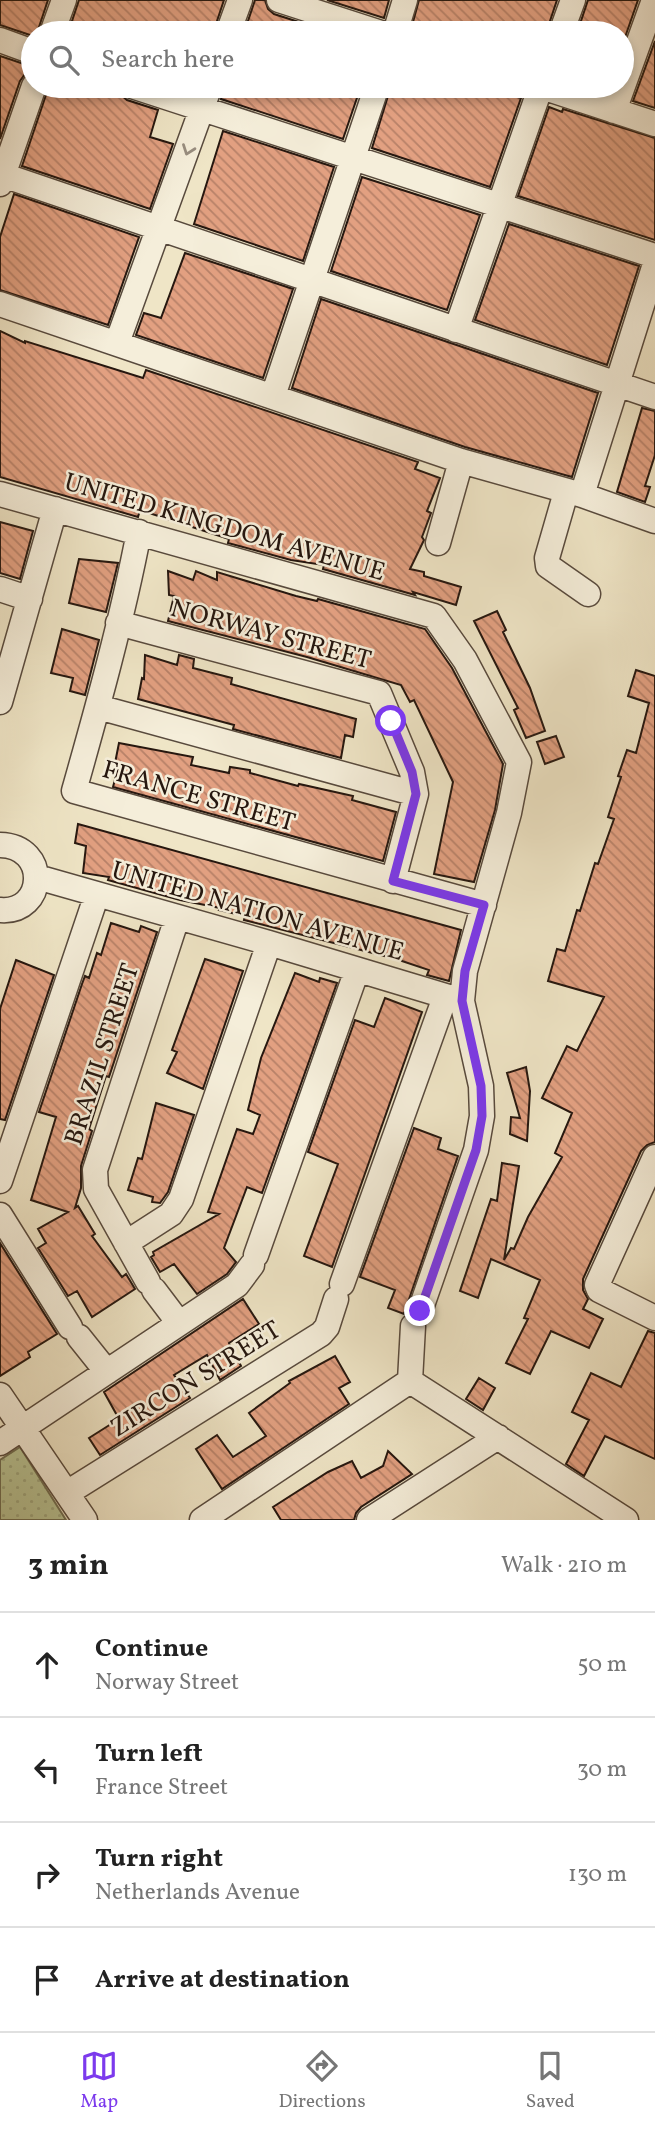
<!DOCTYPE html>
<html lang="en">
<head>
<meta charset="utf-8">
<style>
	body { margin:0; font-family:Vollkorn,serif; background:#f6f6f6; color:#222 }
	.stop { position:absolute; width:21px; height:21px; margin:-16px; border:5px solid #7c3aed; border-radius:50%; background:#fff }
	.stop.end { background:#7c3aed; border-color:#fff; box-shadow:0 2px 7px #0008 }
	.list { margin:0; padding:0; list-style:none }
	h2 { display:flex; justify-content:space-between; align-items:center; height:91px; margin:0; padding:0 28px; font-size:30px }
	h2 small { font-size:23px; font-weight:400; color:#767676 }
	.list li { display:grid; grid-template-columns:46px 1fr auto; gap:21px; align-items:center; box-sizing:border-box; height:105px; padding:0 28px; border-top:2px solid #e0e0e0 }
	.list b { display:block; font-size:26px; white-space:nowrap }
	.list p { margin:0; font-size:23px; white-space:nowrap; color:#767676 }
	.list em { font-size:23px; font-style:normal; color:#767676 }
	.icon { flex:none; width:38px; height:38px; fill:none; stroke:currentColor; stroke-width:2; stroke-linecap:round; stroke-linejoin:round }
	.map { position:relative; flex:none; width:655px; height:1520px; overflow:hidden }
	.search { position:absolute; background:#fff; box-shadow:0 4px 10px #0003; left:21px; right:21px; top:21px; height:77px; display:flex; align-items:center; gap:18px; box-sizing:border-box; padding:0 24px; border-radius:38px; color:#767676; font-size:26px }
	.sheet { height:511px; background:#fff }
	nav { display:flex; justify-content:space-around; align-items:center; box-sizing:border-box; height:98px; border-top:2px solid #e0e0e0; background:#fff; font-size:19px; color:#767676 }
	nav a { display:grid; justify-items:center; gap:4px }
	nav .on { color:#7c3aed }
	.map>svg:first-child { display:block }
</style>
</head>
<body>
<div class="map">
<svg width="655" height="1520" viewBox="0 0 655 1520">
	<defs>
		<pattern id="park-dots" width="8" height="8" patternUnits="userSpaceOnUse" patternTransform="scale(1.75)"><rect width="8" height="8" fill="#b9c596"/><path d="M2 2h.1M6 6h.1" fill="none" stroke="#9fa880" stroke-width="1.8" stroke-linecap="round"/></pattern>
		<pattern id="building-back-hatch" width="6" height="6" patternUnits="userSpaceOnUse" patternTransform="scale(1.75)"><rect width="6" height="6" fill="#e2a081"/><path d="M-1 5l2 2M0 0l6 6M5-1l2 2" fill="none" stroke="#b78168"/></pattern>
	</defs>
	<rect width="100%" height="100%" fill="#efe5c6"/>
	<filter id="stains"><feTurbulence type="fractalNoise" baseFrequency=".00286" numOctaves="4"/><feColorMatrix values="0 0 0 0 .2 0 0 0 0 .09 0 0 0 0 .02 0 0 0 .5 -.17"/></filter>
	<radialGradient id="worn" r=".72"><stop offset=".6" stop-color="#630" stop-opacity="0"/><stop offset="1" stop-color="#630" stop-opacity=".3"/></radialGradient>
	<path fill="url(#park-dots)" stroke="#706e52" stroke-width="2" d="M 20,1447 L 66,1520 L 0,1520 L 0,1460 Z"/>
	<path fill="url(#building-back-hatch)" stroke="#26170f" stroke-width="2" d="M 0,0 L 48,0 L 37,33 L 33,33 L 33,36 L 0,25 Z
		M 79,0 L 224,0 L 213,33 L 68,33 Z
		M 255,0 L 265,0 L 268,9 L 274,14 L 333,33 L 244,33 Z
		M 327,0 L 389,0 L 384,18 Z
		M 419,0 L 557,0 L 546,33 L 512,33 L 494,27 L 492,33 L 410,33 Z
		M 588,0 L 638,0 L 622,46 L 622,33 L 577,33 Z
		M 655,41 L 655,108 L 633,101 Z
		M 0,56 L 33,67 L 33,71 L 25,74 L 20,81 L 0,139 Z
		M 49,86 L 118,86 L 121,95 L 127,100 L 158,110 L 150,137 L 173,144 L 150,209 L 22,166 Z
		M 225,86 L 361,86 L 343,139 L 221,99 Z
		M 391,86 L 478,86 L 521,98 L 490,187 L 372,148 Z
		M 549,107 L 562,112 L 563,109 L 655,138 L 655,240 L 518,196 Z
		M 223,131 L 334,167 L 303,261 L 194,224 Z
		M 362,177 L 480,215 L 447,310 L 331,271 Z
		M 14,194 L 139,237 L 108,325 L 0,290 L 0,237 Z
		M 509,224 L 639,266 L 607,365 L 475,320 Z
		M 185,253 L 293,289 L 263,378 L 136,335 L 144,313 L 161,318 Z
		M 321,299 L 598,393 L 572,477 L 465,447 L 292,388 Z
		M 0,331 L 25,343 L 25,341 L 143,378 L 146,370 L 418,462 L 415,469 L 440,478 L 427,511 L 431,513 L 422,537 L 424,540 L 410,569 L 424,572 L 424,576 L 461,587 L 456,605 L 413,592 L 415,595 L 323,569 L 324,565 L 291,560 L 228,543 L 229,539 L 140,510 L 138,517 L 0,477 Z
		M 642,408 L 655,411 L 655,455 L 645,486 L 650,487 L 645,502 L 617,492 Z
		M 0,522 L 33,531 L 20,579 L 0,573 Z
		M 79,559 L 118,563 L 106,612 L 69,603 Z
		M 168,571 L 193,580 L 196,571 L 217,580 L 217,572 L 296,596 L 317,601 L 318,599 L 425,629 L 452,668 L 503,764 L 495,810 L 474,882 L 434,874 L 453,782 L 414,700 L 410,702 L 401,685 L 307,657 L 168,621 L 174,596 L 169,595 Z
		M 497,611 L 506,630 L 503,632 L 530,688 L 545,731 L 526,738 L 514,710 L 518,708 L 474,621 Z
		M 62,629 L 99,640 L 85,695 L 70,691 L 73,678 L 51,673 Z
		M 145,655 L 177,665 L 179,655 L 194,659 L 193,668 L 232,678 L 231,684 L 356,719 L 353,737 L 345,735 L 341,758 L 233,729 L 234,725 L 138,699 L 142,678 L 144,679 Z
		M 636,670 L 655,676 L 655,1142 L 647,1145 L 641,1151 L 583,1279 L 583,1290 L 588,1299 L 583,1309 L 603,1319 L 589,1348 L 551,1331 L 530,1374 L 506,1363 L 528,1319 L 524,1318 L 540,1280 L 491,1259 L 478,1298 L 460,1291 L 491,1199 L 497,1201 L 502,1163 L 519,1166 L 504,1260 L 511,1248 L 514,1249 L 528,1217 L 562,1157 L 555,1153 L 572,1113 L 542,1098 L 567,1046 L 577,1051 L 604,997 L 548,981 L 557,949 L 565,951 L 577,910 L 580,911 L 595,863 L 598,864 L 614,819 L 608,817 L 621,777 L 618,776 L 627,750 L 636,753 L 649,703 L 628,696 Z
		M 556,736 L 564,757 L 545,764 L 537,742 Z
		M 119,743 L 193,757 L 191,765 L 229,773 L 230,767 L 250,770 L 250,773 L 298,786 L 299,784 L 353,796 L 352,800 L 396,812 L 383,861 L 113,787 L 119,764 L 115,763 Z
		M 78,824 L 461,930 L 449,981 L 427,975 L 429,970 L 396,959 L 244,920 L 245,916 L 219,910 L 220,908 L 180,900 L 108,880 L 109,877 L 83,873 L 86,846 L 75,843 Z
		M 111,923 L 139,932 L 141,926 L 157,932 L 109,1077 L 106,1076 L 89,1129 L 92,1131 L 81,1166 L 81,1188 L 75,1208 L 78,1206 L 95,1234 L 92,1236 L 122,1277 L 126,1274 L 135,1289 L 92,1317 L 77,1291 L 68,1296 L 38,1248 L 46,1243 L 38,1229 L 68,1212 L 31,1200 L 56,1117 L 39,1112 L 82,984 L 85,976 L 89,978 L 97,953 L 101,955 Z
		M 205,959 L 243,971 L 203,1089 L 167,1073 L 177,1052 L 172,1050 Z
		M 16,960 L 54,975 L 5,1120 L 0,1119 L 0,1009 Z
		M 295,973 L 319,982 L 320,978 L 337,983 L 262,1193 L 247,1187 L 224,1248 L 236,1262 L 227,1274 L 197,1294 L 174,1264 L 160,1272 L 151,1257 L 154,1255 L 153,1252 L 219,1214 L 208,1212 L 237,1129 L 253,1134 L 260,1115 L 248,1110 L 261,1058 Z
		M 385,998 L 422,1012 L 332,1267 L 304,1256 L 338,1164 L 308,1152 L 355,1020 L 374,1027 Z
		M 526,1067 L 530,1091 L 527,1141 L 510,1134 L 511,1117 L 520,1118 L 507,1073 Z
		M 156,1103 L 194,1115 L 168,1192 L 160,1203 L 152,1202 L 153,1197 L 128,1190 L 138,1158 L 142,1159 Z
		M 414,1128 L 441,1138 L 438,1149 L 458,1156 L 404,1314 L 388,1308 L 395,1290 L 360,1277 Z
		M 0,1243 L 57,1334 L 28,1352 L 30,1357 L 0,1376 Z
		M 243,1299 L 259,1324 L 229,1343 L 241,1366 L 220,1380 L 207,1355 L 174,1375 L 190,1398 L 100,1455 L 89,1438 L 119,1419 L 104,1392 Z
		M 648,1331 L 655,1333 L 655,1459 L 605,1436 L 584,1476 L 566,1464 L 589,1420 L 572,1412 L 591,1373 L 621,1387 Z
		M 335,1356 L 350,1382 L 339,1388 L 349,1404 L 222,1489 L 196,1449 L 217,1435 L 233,1457 L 266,1436 L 249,1413 L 290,1383 L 289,1381 Z
		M 479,1378 L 495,1388 L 483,1410 L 466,1399 Z
		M 388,1451 L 412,1474 L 361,1507 L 356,1513 L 354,1520 L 281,1520 L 273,1507 L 328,1472 L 352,1461 L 361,1478 L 383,1466 Z"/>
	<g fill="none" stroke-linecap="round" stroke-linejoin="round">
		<g stroke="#584a3d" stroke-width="27">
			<path id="minor" d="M 279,0 L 381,33
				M 52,33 L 64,0
				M 228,33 L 240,0
				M 395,33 L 405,0
				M 561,33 L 573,0
				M 0,40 L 33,52
				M 132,86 L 655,256
				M 539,86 L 655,124
				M 614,111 L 654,0
				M 0,174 L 655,397
				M 0,184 L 34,86
				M 0,304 L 461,461 L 582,495 L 655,521
				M 456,330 L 541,86
				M 117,343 L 210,86
				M 273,396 L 377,86
				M 566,492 L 547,558 L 548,566 L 588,594
				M 0,494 L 434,616 L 465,660 L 519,762 L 509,813 L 465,971 L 462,1001 L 481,1086 L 482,1116 L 476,1150 L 420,1311
				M 582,495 L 655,264
				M 139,532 C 122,620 98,706 74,791 L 484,905
				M 438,543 L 461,461
				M 0,589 L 30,599
				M 118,623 L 379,693 L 412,772 L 416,794 L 393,881
				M 0,702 L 55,509
				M 98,707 L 416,794
				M 0,845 C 50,846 46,914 0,910
				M 37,877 L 269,943 L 462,1001
				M 655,1157 L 597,1285 L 599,1290 L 655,1318
				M 0,1181 L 97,894
				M 0,1215 L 70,1327
				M 126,1243 L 171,1214 L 181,1199 L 269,943
				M 256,1255 L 357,970
				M 148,1282 L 96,1189 L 95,1170 L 177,918
				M 342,1284 L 445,997
				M 154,1290 L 179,1323
				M 79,1337 L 107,1372
				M 410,1381 L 626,1520
				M 0,1395 L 85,1520
				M 0,1443 L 237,1285 L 252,1265
				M 67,1493 L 321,1334 L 327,1327 L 336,1299
				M 202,1520 L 410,1381 L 413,1326
				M 369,1520 L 498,1437"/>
		</g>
		<use href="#minor" stroke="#f5eeda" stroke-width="24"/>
	</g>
	<defs><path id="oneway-chevron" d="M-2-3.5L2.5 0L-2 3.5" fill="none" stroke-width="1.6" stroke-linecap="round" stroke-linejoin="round" transform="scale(1.75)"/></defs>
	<use stroke="#988d7f" href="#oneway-chevron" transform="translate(188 150) rotate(110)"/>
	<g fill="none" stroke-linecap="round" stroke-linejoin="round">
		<path stroke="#7c3aed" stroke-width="9" d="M 391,721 L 412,772 L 416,794 L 393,881 L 484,905 L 465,971 L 462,1001 L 481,1086 L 482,1116 L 476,1150 L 420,1311"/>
	</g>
	<g text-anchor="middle" stroke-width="5" stroke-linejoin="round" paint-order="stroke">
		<g font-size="26" fill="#26170f" stroke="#f5eeda">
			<text transform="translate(225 526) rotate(16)" y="9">UNITED KINGDOM AVENUE</text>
			<text transform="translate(271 633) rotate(15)" y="9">NORWAY STREET</text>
			<text transform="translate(199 795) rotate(16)" y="9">FRANCE STREET</text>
			<text transform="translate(258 910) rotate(16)" y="9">UNITED NATION AVENUE</text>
			<text transform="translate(101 1054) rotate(-72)" y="9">BRAZIL STREET</text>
			<text transform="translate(195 1378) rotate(-32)" y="9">ZIRCON STREET</text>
		</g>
	</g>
	<rect width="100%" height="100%" filter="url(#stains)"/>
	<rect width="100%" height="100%" fill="url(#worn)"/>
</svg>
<div class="stop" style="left:391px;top:721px"></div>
<div class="stop end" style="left:420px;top:1311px"></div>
<div class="search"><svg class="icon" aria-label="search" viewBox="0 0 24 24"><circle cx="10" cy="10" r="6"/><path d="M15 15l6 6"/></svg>Search here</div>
</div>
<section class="sheet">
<h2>3 min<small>Walk · 210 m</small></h2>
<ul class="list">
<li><svg class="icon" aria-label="ahead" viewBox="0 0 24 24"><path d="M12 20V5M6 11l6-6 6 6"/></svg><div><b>Continue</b><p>Norway Street</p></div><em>50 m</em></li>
<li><svg class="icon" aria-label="left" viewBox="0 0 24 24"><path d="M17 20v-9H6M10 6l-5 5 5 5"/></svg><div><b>Turn left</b><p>France Street</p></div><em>30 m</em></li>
<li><svg class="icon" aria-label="right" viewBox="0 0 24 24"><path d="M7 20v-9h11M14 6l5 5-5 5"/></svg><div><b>Turn right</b><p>Netherlands Avenue</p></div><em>130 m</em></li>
<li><svg class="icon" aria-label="arrive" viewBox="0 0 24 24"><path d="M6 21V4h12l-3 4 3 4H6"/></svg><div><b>Arrive at destination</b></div></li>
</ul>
</section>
<nav>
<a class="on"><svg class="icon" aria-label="map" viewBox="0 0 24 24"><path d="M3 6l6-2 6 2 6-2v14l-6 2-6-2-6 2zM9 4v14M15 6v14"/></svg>Map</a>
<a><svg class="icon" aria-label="directions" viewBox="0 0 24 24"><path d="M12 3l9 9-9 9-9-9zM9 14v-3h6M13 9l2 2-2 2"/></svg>Directions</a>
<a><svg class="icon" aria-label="saved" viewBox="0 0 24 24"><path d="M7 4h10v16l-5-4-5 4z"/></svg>Saved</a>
</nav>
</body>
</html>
